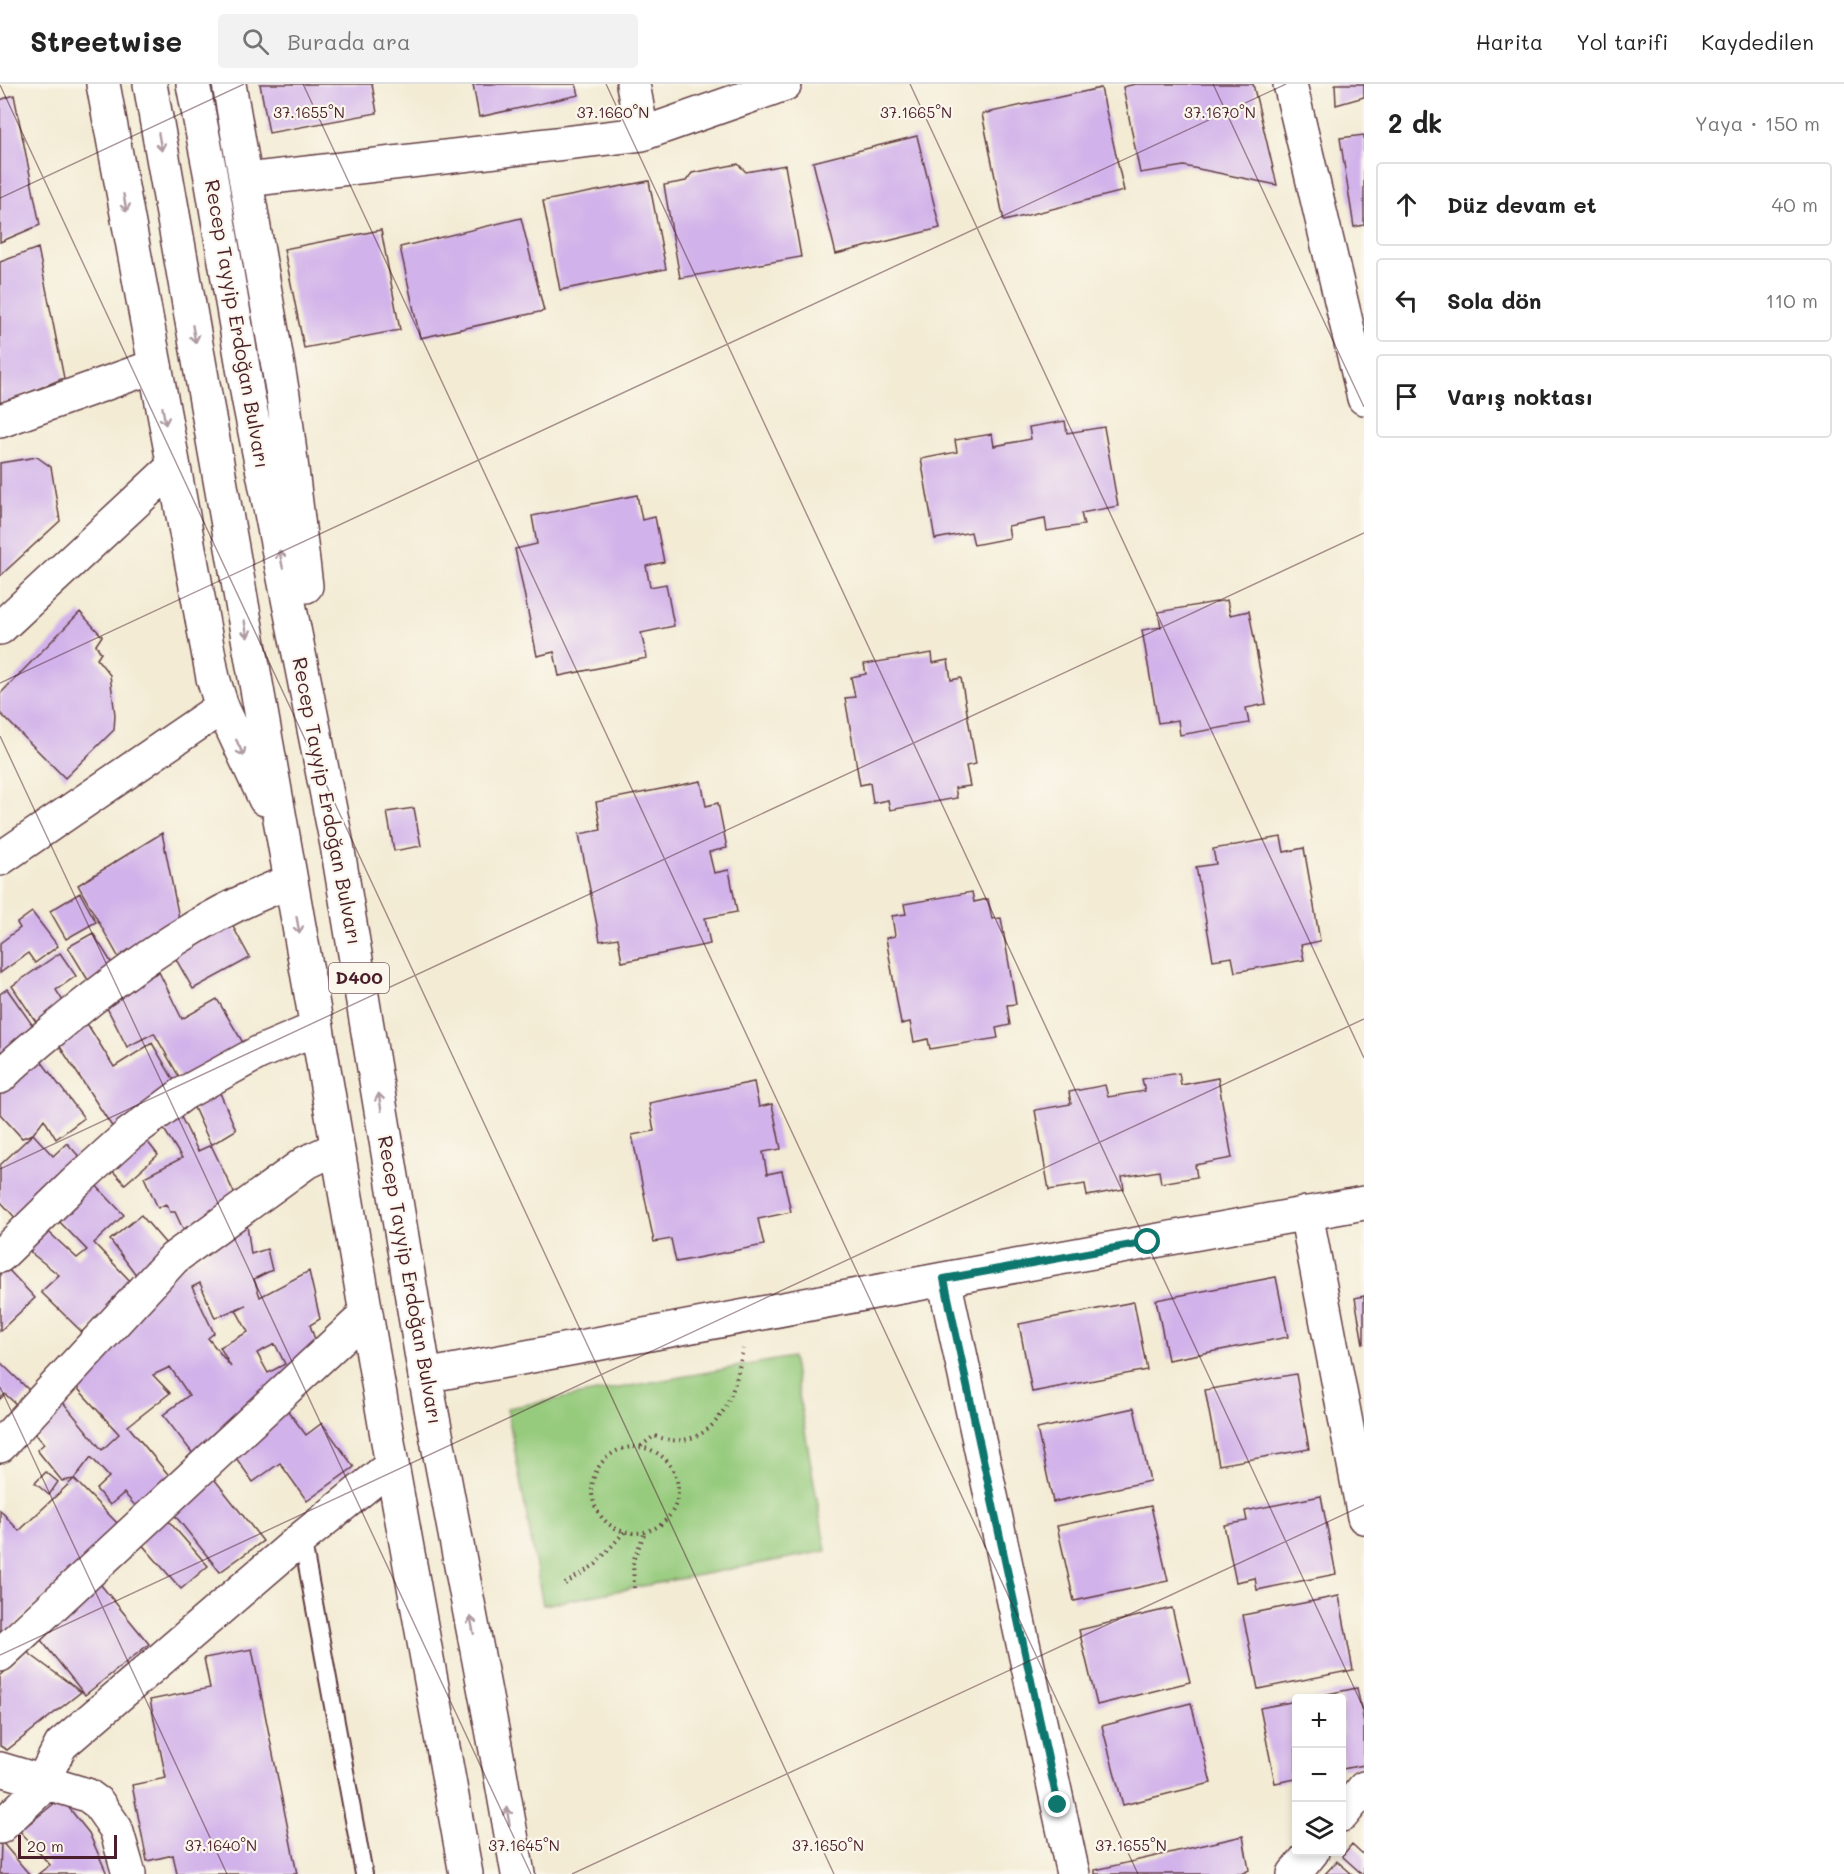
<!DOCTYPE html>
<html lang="tr">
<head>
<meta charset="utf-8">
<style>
	body { margin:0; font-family:Mali,sans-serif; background:#f2f2f2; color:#222 }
	.controls { position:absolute; right:18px; bottom:18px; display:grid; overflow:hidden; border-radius:6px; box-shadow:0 3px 9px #0003 }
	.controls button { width:54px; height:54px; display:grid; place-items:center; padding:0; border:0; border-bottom:2px solid #e0e0e0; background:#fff; color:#222; font:30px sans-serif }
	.scale { position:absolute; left:18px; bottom:15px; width:99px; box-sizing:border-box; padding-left:6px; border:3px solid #4a1f2b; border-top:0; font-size:16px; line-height:21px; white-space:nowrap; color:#4a1f2b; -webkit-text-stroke:4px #fbf7ec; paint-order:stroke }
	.stop { position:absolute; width:18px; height:18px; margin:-14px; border:4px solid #0f766e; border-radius:50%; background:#fff }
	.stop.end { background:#0f766e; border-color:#fff; box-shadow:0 2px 6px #0008 }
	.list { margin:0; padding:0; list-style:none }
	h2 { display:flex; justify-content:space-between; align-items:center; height:78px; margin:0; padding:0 24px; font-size:26px }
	h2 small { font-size:20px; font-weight:400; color:#767676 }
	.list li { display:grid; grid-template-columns:39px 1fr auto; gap:18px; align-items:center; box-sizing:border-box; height:84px; margin:0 12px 12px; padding:0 12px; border:2px solid #e0e0e0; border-radius:6px }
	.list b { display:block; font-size:22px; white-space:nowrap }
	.list em { font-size:20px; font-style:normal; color:#767676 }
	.icon { flex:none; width:33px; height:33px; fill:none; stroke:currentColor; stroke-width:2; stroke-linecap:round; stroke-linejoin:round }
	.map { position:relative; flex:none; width:1364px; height:1790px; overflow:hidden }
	header { display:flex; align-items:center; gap:36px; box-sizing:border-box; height:84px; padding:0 30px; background:#fff; border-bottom:2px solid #e0e0e0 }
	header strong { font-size:28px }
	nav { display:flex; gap:33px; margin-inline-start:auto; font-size:21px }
	.search { width:420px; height:54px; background:#f2f2f2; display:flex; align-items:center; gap:15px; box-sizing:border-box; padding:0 21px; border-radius:6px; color:#767676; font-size:22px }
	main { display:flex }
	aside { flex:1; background:#fff }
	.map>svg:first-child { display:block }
</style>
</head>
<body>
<header>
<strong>Streetwise</strong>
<div class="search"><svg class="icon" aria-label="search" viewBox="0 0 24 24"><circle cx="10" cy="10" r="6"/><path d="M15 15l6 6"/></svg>Burada ara</div>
<nav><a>Harita</a><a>Yol tarifi</a><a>Kaydedilen</a></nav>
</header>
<main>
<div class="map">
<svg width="1364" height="1790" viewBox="0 0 1364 1790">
	<rect width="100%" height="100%" fill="#fbf7ec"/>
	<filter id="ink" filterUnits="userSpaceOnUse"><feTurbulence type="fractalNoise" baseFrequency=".0167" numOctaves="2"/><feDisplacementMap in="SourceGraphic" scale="12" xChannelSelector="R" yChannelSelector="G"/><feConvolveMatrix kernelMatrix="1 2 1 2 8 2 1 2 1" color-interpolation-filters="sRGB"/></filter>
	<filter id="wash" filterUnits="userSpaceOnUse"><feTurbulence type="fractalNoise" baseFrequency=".008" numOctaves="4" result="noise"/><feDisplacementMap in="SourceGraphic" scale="24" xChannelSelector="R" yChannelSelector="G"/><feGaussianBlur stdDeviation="1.35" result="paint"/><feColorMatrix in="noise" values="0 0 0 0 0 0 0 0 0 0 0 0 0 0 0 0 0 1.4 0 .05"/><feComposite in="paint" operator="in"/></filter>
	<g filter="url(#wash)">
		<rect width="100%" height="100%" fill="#f3ebd4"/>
		<path fill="#96cb7d" stroke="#707554" stroke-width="1.5" d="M 792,1273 L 826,1467 L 543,1521 L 507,1324 Z"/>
		<g id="blocks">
			<path fill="#d2b2ea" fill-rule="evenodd" d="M 260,0 L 372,0 L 377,29 L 269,49 Z
				M 473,0 L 576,0 L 579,11 L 479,33 Z
				M 1135,0 L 1253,0 L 1277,101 L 1184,82 L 1140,89 L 1123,3 Z
				M 1335,0 L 1364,0 L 1364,13 L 1336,21 Z
				M 1101,4 L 1124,107 L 1004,137 L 982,30 Z
				M 14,11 L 40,141 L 0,158 L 0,16 Z
				M 1364,51 L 1364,141 L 1354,143 L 1340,54 Z
				M 917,52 L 940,144 L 836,170 L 813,78 Z
				M 738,80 L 746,88 L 785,81 L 801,173 L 680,194 L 664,101 L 686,97 L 692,89 Z
				M 649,97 L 666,185 L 560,206 L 543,117 Z
				M 521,134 L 544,227 L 420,254 L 400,163 Z
				M 381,146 L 400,246 L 304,264 L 284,165 Z
				M 38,164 L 64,294 L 0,321 L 0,178 Z
				M 1065,337 L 1067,349 L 1104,343 L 1118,422 L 1081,429 L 1084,441 L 1047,447 L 1045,435 L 1008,442 L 1010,454 L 974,461 L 971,448 L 935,455 L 921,375 L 957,368 L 955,356 L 992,350 L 994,362 L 1031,355 L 1029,343 Z
				M 37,373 L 51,383 L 60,437 L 0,492 L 0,379 Z
				M 637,411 L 642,436 L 655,433 L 664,478 L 646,482 L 650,503 L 666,500 L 674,542 L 641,549 L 647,574 L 559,592 L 554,568 L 537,572 L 515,465 L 537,460 L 532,432 Z
				M 1227,516 L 1230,531 L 1249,527 L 1266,620 L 1246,624 L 1249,639 L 1180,651 L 1178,636 L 1158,639 L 1142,546 L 1161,543 L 1158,528 Z
				M 80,528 L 102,552 L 96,561 L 101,569 L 97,575 L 110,591 L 115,631 L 114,646 L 65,694 L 0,629 L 0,610 Z
				M 932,569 L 933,579 L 948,576 L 951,596 L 961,594 L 976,680 L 966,682 L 970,702 L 955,704 L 957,714 L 890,726 L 888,716 L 873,719 L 870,699 L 860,701 L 845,614 L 855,613 L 851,593 L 866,590 L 864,580 Z
				M 701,697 L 706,722 L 718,719 L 727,764 L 709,768 L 714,789 L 729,786 L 737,828 L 705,834 L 710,860 L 622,878 L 618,854 L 600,857 L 579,750 L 601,746 L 596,718 Z
				M 414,724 L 421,762 L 394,767 L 387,728 Z
				M 162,749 L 180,839 L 119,874 L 78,801 Z
				M 1281,753 L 1284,768 L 1304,764 L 1320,857 L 1301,861 L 1304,876 L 1235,888 L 1232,873 L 1213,876 L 1196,783 L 1216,780 L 1213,765 Z
				M 972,808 L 974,818 L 988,815 L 992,835 L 1001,834 L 1016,920 L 1007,921 L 1010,941 L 996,944 L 998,954 L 930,965 L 928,955 L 914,958 L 910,938 L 901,940 L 886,854 L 895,852 L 892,832 L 906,830 L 904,820 Z
				M 80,809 L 96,838 L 66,855 L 50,827 Z
				M 32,828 L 58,862 L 35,879 L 28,869 L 0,889 L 0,859 L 20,844 L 17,839 Z
				M 231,839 L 250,874 L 193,905 L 173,870 Z
				M 93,849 L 116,886 L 91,901 L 68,863 Z
				M 60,869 L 76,892 L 56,906 L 68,925 L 40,944 L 12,902 Z
				M 159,888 L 182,935 L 217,915 L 245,962 L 182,998 L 154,949 L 127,963 L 103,916 Z
				M 7,905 L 36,946 L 0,974 L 0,910 Z
				M 83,933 L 114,983 L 152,959 L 179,1005 L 113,1044 L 53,952 Z
				M 38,973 L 84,1034 L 56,1055 L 44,1035 L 33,1050 L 53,1072 L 67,1059 L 84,1078 L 19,1138 L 0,1117 L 0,1081 L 33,1050 L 22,1054 L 0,1030 L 0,1007 Z
				M 1179,989 L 1181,1001 L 1218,994 L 1232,1074 L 1195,1081 L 1197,1093 L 1161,1099 L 1159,1087 L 1122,1093 L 1124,1105 L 1087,1112 L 1085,1100 L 1049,1106 L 1035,1026 L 1071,1020 L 1069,1008 L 1105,1001 L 1108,1013 L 1145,1007 L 1142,995 Z
				M 754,998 L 759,1023 L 772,1020 L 781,1065 L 763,1068 L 767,1090 L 782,1087 L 791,1128 L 758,1135 L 764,1161 L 676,1178 L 671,1155 L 654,1158 L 632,1051 L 654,1047 L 649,1019 Z
				M 217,1002 L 236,1046 L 211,1061 L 191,1017 Z
				M 179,1029 L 198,1067 L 211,1061 L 239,1119 L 183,1145 L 175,1128 L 170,1128 L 166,1120 L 158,1124 L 144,1093 L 182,1074 L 160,1039 Z
				M 143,1052 L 158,1071 L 125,1100 L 107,1081 Z
				M 90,1095 L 124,1131 L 94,1159 L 134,1201 L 83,1249 L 41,1208 L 59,1191 L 21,1161 L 40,1140 L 77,1174 L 87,1166 L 53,1131 Z
				M 141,1131 L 167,1161 L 137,1192 L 110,1156 Z
				M 247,1141 L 251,1170 L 267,1165 L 272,1186 L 254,1195 L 260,1213 L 309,1187 L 320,1235 L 310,1241 L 318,1264 L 197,1375 L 163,1331 L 189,1311 L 170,1283 L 153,1291 L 170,1309 L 128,1342 L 172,1395 L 139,1426 L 124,1409 L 110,1421 L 96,1405 L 109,1393 L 91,1373 L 74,1395 L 62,1397 L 37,1366 L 44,1360 L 30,1343 L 62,1317 L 102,1366 L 119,1350 L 71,1297 L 124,1253 L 155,1203 L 179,1184 ZM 200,1199 L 215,1234 L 246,1221 L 236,1226 L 248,1248 L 220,1263 L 231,1283 L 208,1254 L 214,1249 L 192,1203 ZM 275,1260 L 285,1280 L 268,1289 L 257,1269 Z
				M 5,1182 L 35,1214 L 0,1247 L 0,1186 Z
				M 1276,1193 L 1288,1253 L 1168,1276 L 1156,1216 Z
				M 1364,1212 L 1364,1259 L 1363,1260 L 1355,1214 Z
				M 1134,1218 L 1147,1286 L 1032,1308 L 1019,1240 Z
				M 0,1278 L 31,1308 L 17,1321 L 5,1310 L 0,1315 Z
				M 1296,1290 L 1309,1365 L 1219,1381 L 1205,1306 Z
				M 285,1323 L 306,1351 L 322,1339 L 354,1383 L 307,1417 L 280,1379 L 253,1398 L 229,1364 Z
				M 1134,1324 L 1150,1397 L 1053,1418 L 1037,1345 Z
				M 46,1388 L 58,1398 L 49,1411 L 35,1399 Z
				M 211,1391 L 263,1457 L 220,1488 L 169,1424 Z
				M 74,1395 L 120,1442 L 0,1555 L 0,1426 L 19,1447 Z
				M 1321,1412 L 1336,1490 L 1257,1506 L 1255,1494 L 1236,1498 L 1224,1441 L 1247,1437 L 1245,1427 Z
				M 1151,1422 L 1168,1497 L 1074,1517 L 1057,1442 Z
				M 165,1433 L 208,1482 L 181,1505 L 139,1457 Z
				M 96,1495 L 149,1560 L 85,1611 L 33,1546 Z
				M 1339,1512 L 1353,1586 L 1258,1605 L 1243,1531 Z
				M 1172,1524 L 1190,1598 L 1097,1621 L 1079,1546 Z
				M 252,1565 L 297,1790 L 177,1790 L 173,1771 L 147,1777 L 132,1701 L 166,1694 L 150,1616 L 210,1604 L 204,1574 Z
				M 27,1568 L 81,1608 L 7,1666 L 0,1662 L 0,1592 Z
				M 1357,1604 L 1364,1639 L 1364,1681 L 1342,1685 L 1342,1614 L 1313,1613 Z
				M 1296,1617 L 1296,1695 L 1275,1699 L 1260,1624 Z
				M 1191,1619 L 1211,1699 L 1123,1721 L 1102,1642 Z
				M 61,1714 L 89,1749 L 107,1790 L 38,1790 L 50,1781 L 20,1747 Z
				M 1243,1752 L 1249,1786 L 1241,1790 L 1095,1790 L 1095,1786 Z
				M 1,1757 L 29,1790 L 0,1790 Z
				M 1352,1760 L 1364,1771 L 1364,1790 L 1362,1790 L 1342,1772 Z
				M 1337,1777 L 1352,1790 L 1325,1790 Z"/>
		</g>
	</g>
	<g filter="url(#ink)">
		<use href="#blocks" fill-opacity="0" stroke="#633e44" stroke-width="1.5"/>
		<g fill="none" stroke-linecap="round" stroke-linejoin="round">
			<g stroke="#633e44" stroke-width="20">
				<path id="lane" d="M 302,1454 L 364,1790"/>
			</g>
			<g stroke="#633e44" stroke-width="36">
				<path id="street" d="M 633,0 L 642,50
					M 1290,0 L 1364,314
					M 246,96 L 642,50 L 785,0
					M 0,337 L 155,282
					M 0,544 L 173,383
					M 0,775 L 222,623
					M 0,993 C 21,971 45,953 69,933 C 135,879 209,827 290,798
					M 1306,1129 L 1364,1433
					M 0,1172 L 75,1099 L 128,1051 L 183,1010 L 258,969 L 317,944
					M 944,1195 L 1073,1790
					M 425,1292 L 944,1195 L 1364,1119
					M 0,1362 L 174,1174 L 305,1079 L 337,1064
					M 0,1571 L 366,1231
					M 0,1685 L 87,1711 L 98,1719 L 116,1745 L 129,1790
					M 1342,1731 L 1364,1704
					M 0,1743 L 37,1708 L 61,1661 L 302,1454 L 392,1381
					M 1294,1790 L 1312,1768"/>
			</g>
			<g stroke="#633e44" stroke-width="36">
				<path id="highway" d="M 103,0 L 213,594 L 222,623 L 265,715
					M 150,0 L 317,944 L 392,1381 L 466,1790
					M 193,0 L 210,88 L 248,313 L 337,761 L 425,1292 L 499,1682 L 518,1790
					M 229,0 L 283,311 L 306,502"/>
			</g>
			<path stroke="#633e44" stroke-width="4" stroke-dasharray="1.5 4.5" stroke-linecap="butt" d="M 641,1362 L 654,1352 C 662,1354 673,1358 682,1356 C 725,1350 736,1301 743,1265
				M592 1406a43 43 0 1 1 86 0a43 43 0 1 1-86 0Z
				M 565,1500 L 596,1480 L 625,1447
				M 634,1504 L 633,1477 L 645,1448"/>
			<use href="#lane" stroke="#fff" stroke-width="16"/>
			<use href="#street" stroke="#fff" stroke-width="33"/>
			<use href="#highway" stroke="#fff" stroke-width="33"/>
		</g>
		<defs><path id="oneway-shaft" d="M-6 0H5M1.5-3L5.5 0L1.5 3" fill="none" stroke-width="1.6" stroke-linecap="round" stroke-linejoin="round" transform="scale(1.5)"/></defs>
		<g stroke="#ae9aa0">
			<use href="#oneway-shaft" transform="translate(160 58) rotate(80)"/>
			<use href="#oneway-shaft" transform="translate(125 119) rotate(80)"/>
			<use href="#oneway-shaft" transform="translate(194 250) rotate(80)"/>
			<use href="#oneway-shaft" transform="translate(164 332) rotate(80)"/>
			<use href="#oneway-shaft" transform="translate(281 475) rotate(-101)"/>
			<use href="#oneway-shaft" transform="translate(246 545) rotate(80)"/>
			<use href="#oneway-shaft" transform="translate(240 664) rotate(65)"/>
			<use href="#oneway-shaft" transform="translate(298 841) rotate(80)"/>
			<use href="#oneway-shaft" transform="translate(380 1018) rotate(-99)"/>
			<use href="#oneway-shaft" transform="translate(472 1541) rotate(-101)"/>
			<use href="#oneway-shaft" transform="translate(508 1732) rotate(-100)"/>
		</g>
	</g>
	<g fill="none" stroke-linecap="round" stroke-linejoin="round" filter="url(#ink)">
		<path stroke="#0f766e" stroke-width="8" d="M 1058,1721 L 944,1195 L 1148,1158"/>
	</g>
	<path fill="none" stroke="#4a1f2b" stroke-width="1.5" stroke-opacity="0.45" d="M 303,0 L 1138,1790M 606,0 L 1364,1625M 910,0 L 1364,974M 1213,0 L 1364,323M 0,1 L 834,1790M 0,114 L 244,0M 0,599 L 1286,0M 0,652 L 531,1790M 0,1085 L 1364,449M 0,1303 L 227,1790M 0,1571 L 1364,935M 572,1790 L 1364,1421"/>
	<g text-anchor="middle" stroke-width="4.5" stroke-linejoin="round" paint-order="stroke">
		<rect fill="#fbf7ec" stroke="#7f6065" stroke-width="1.5" x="329" y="879" width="60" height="30" rx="4.5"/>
		<g font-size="18" font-weight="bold" fill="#4a1f2b">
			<text x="359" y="900">D400</text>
		</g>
		<g font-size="20" fill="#4a1f2b" stroke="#fbf7ec">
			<text transform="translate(237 240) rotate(80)" y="7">Recep Tayyip Erdoğan Bulvarı</text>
			<text transform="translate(327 717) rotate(79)" y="7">Recep Tayyip Erdoğan Bulvarı</text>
			<text transform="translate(410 1196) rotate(80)" y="7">Recep Tayyip Erdoğan Bulvarı</text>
		</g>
	</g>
	<g font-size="15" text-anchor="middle" fill="#4a1f2b" stroke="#fbf7ec" stroke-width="4.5" stroke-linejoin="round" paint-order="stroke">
		<text x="309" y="34">37.1655°N</text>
		<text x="613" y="34">37.1660°N</text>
		<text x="916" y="34">37.1665°N</text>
		<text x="1220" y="34">37.1670°N</text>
		<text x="221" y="1767">37.1640°N</text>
		<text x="524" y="1767">37.1645°N</text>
		<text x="828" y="1767">37.1650°N</text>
		<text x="1131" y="1767">37.1655°N</text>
	</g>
</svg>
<div class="controls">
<button>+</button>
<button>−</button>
<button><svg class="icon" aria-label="layers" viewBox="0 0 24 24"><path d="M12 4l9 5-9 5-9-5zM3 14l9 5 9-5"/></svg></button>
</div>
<div class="scale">20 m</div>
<div class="stop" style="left:1148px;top:1158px"></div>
<div class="stop end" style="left:1058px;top:1721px"></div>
</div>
<aside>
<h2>2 dk<small>Yaya · 150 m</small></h2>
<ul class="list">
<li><svg class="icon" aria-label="ahead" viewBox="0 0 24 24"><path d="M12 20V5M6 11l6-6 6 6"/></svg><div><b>Düz devam et</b></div><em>40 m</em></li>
<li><svg class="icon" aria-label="left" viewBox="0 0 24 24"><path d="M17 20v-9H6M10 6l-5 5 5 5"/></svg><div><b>Sola dön</b></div><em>110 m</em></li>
<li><svg class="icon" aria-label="arrive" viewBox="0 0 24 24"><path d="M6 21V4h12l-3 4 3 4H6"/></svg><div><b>Varış noktası</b></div></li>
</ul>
</aside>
</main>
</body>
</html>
